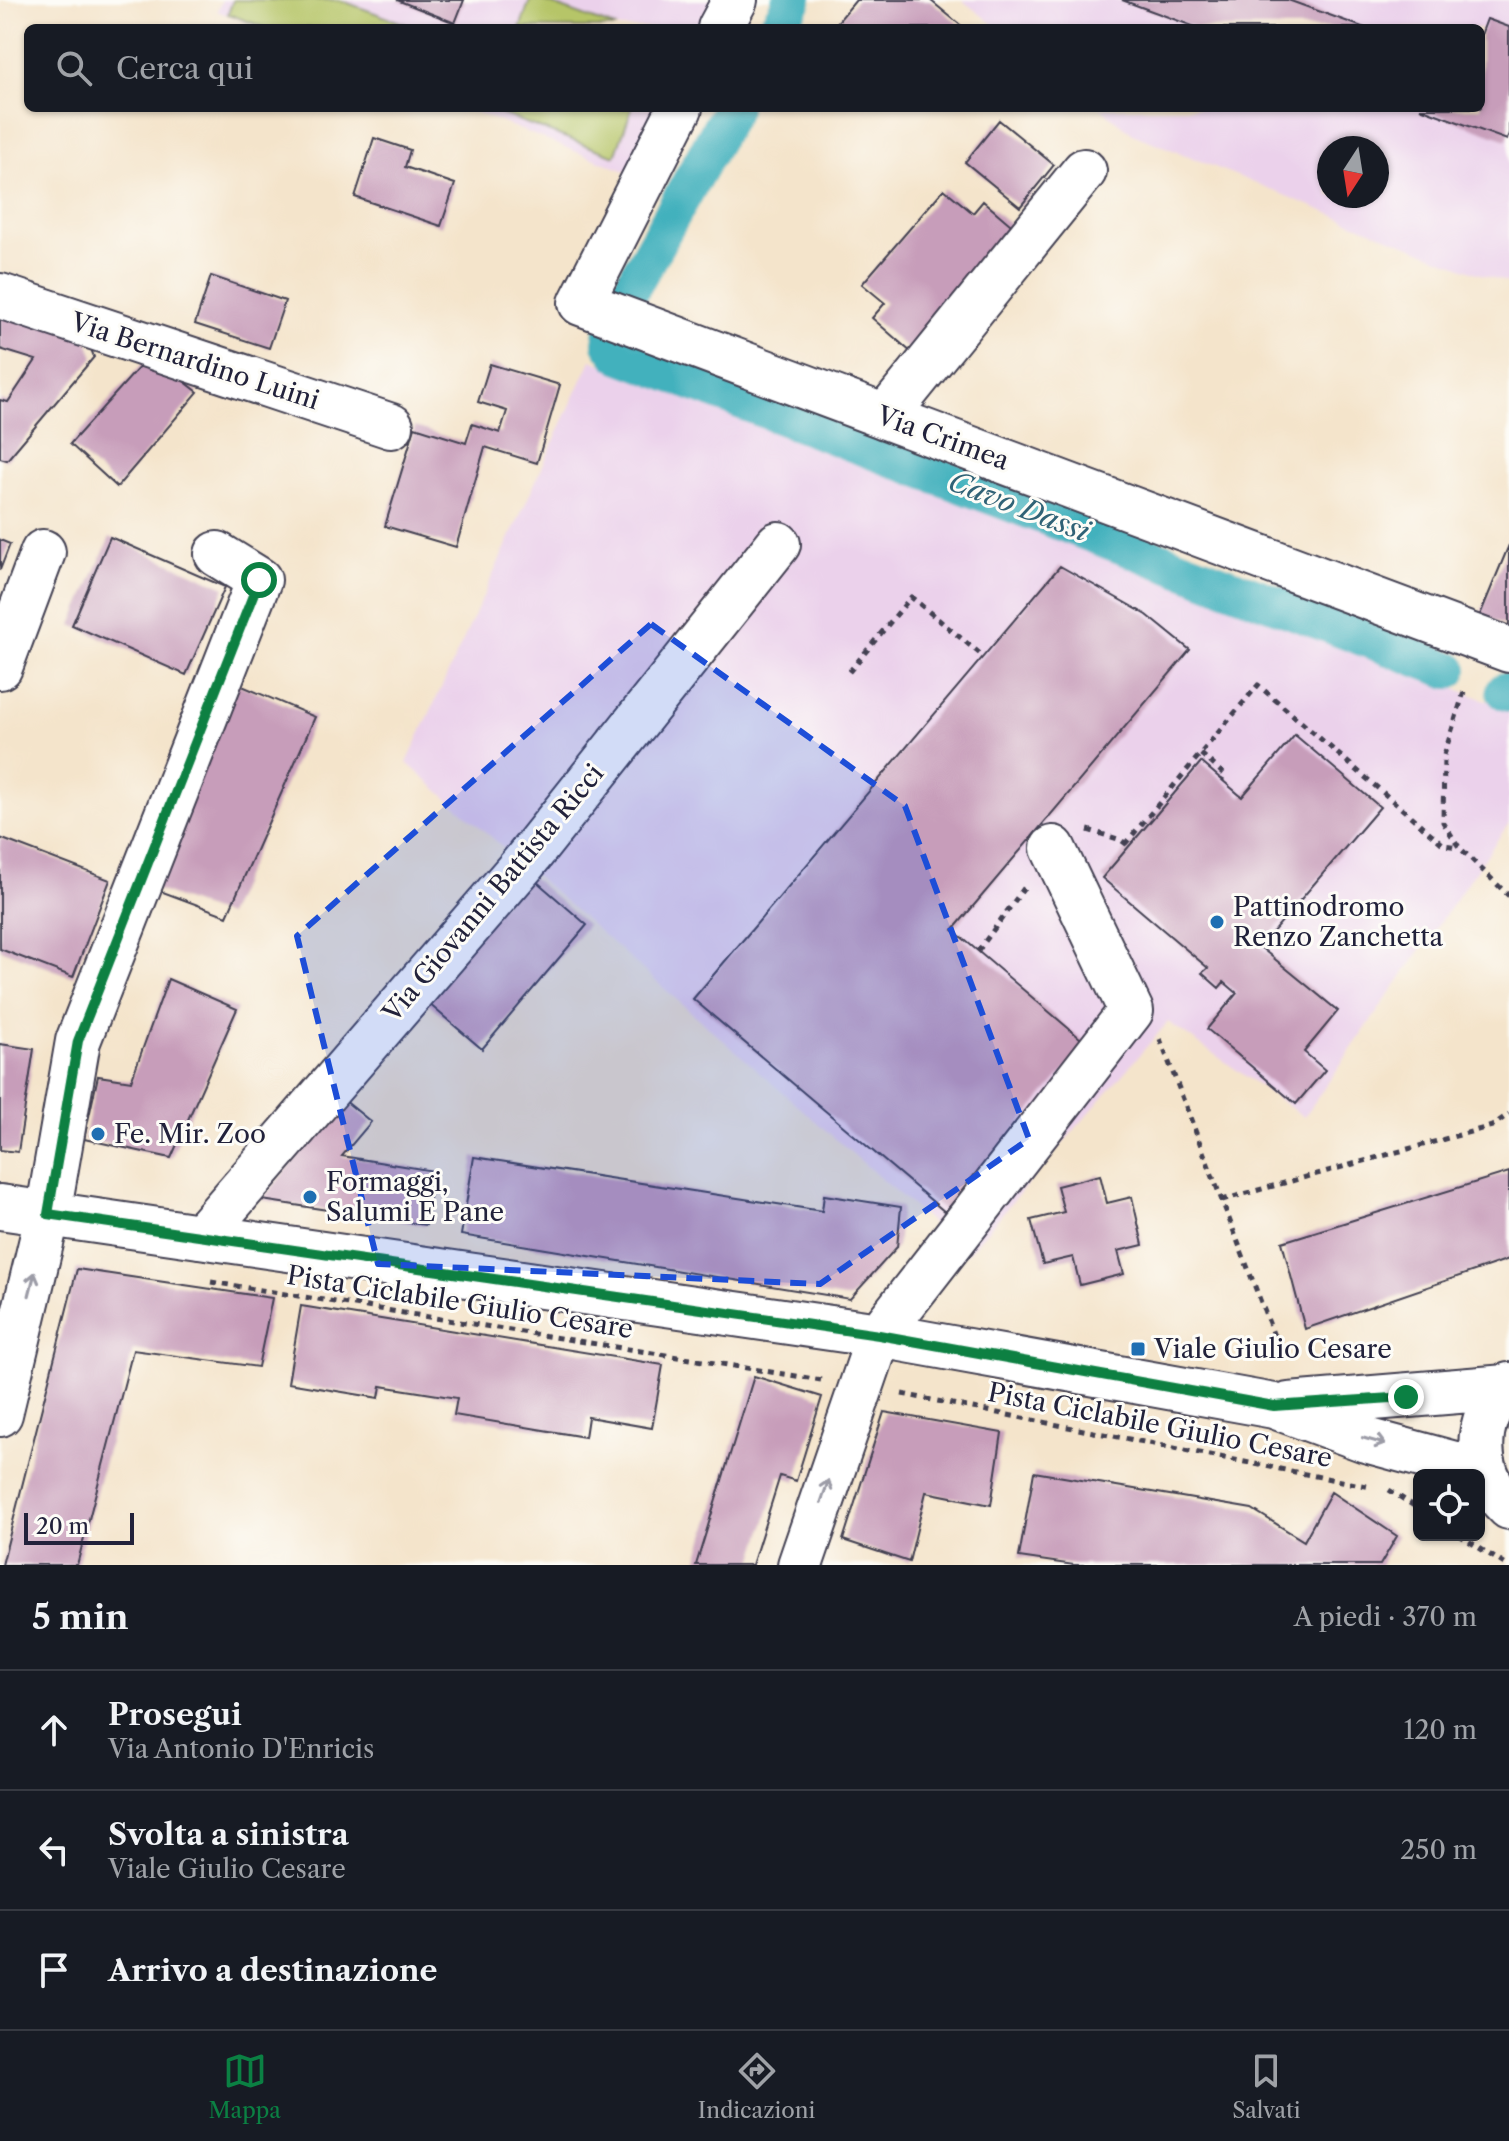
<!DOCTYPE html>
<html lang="it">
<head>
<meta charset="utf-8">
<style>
	body { margin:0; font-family:"Libre Caslon Text",serif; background:#242831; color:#f1f3f6 }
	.controls { position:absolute; right:24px; bottom:24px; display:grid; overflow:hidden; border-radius:12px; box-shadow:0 2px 6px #0004 }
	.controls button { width:72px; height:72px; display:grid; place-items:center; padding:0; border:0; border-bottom:2px solid #363941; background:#171b24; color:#f1f3f6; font:40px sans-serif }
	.compass { position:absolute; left:1317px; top:136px; width:72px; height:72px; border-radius:50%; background:#171b24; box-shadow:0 2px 6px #0004; rotate:192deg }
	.scale { position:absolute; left:24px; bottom:20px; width:110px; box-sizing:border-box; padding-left:8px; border:4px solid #22223b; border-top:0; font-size:22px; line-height:28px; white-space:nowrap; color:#22223b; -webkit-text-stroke:6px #fdfcf7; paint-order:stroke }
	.stop { position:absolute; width:24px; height:24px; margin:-18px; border:6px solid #0b8043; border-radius:50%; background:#fff }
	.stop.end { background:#0b8043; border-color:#fff; box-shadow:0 2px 8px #0008 }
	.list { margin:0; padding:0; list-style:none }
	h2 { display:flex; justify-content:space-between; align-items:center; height:104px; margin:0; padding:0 32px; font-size:34px }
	h2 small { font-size:26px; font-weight:400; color:#9ea1a6 }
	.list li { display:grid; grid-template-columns:52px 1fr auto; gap:24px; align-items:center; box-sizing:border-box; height:120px; padding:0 32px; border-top:2px solid #363941 }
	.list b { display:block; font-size:30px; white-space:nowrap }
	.list p { margin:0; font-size:26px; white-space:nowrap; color:#9ea1a6 }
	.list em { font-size:26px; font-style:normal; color:#9ea1a6 }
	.icon { flex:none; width:44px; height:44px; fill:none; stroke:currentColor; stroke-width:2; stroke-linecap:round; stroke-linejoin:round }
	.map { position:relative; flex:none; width:1509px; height:1565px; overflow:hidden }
	.search { position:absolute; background:#171b24; box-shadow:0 2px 6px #0004; left:24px; right:24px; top:24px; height:88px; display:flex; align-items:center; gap:20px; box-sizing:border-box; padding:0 28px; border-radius:12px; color:#9ea1a6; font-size:30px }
	.sheet { height:464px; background:#171b24 }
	nav { display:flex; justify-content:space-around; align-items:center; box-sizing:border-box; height:112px; border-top:2px solid #363941; background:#171b24; font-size:22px; color:#9ea1a6 }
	nav a { display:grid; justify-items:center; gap:4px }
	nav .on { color:#0b8043 }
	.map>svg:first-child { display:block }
</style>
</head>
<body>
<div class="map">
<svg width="1509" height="1565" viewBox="0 0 1509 1565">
	<rect width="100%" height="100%" fill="#fdfcf7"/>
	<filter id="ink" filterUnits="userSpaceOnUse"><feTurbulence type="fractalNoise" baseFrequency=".0125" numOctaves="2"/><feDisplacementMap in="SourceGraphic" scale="16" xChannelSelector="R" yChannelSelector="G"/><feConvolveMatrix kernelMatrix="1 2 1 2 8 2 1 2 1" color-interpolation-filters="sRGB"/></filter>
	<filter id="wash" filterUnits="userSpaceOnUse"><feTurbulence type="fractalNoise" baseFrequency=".006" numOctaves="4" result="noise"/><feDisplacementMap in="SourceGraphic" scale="32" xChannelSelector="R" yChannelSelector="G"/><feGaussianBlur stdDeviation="1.8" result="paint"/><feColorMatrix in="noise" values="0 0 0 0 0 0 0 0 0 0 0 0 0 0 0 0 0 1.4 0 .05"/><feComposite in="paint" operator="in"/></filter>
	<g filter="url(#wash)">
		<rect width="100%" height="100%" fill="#f4e4cb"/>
		<path fill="#ebd1eb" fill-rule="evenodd" d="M 222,0 L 718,0 L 703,28 L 261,28 L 217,11 Z
			M 962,0 L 1509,0 L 1509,283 L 1477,273 L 1133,134 L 1100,108 L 1481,108 L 1481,28 L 998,28 ZM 1329,148 L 1377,148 L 1377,196 L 1329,196 Z
			M 465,108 L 661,108 L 628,172 Z
			M 591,360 L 1509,709 L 1509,823 L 1304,1117 L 1168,1022 L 967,1254 L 407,763 Z"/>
		<path fill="#b6c568" stroke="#6c7452" stroke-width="2" d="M 233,0 L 340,0 L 416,28 L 266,28 L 228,14 Z
			M 530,0 L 540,0 L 617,28 L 520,28 Z
			M 485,108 L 632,108 L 615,156 Z"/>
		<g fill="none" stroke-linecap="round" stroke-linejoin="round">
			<path stroke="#42b1bd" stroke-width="38" d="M 777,28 L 793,0
				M 626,297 L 732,108
				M 614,325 L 611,343 L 619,354 L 1449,670
				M 1505,691 L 1509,693"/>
		</g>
		<g id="blocks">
			<path fill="#c79dba" d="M 397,0 L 464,0 L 455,23 Z
				M 856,0 L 930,0 L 964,28 L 839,28 L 835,25 Z
				M 1122,0 L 1288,0 L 1365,28 L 1198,28 Z
				M 1487,19 L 1509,27 L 1509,133 L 1507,140 L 1420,108 L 1481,108 L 1481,35 Z
				M 999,120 L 1054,165 L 1020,207 L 965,162 Z
				M 374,138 L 410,150 L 405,167 L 455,184 L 441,226 L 355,197 Z
				M 944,189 L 973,213 L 983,201 L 1017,230 L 912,353 L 872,318 L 885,303 L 862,284 Z
				M 211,276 L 285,301 L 269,348 L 195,324 Z
				M 0,304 L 84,331 L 94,357 L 7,460 L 0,458 L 0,400 L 8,402 L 36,360 L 0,349 Z
				M 150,355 L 198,392 L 117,487 L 70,444 Z
				M 490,364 L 560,385 L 537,463 L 485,447 L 456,547 L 385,526 L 415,427 L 466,443 L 472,424 L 500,433 L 507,411 L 478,402 Z
				M 110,537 L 225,587 L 186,675 L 72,625 Z
				M 0,540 L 10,544 L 0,570 Z
				M 1509,545 L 1509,627 L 1480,615 Z
				M 1060,566 L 1147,615 L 1190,650 L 953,930 L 1087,1044 L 945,1212 L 693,999 Z
				M 235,683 L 315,717 L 227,916 L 152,888 Z
				M 1295,735 L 1380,807 L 1260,947 L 1338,1011 L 1304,1052 L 1325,1070 L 1296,1104 L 1207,1029 L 1237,993 L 1224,982 L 1219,988 L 1202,973 L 1208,968 L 1102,878 L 1201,762 L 1242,797 Z
				M 0,838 L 110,880 L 73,977 L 0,949 Z
				M 528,874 L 587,925 L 482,1049 L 422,998 Z
				M 168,979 L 237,1009 L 171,1158 L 84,1139 L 98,1076 L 131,1081 Z
				M 0,1044 L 34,1049 L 18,1152 L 0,1150 Z
				M 344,1100 L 371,1122 L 342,1156 L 434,1171 L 426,1225 L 262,1200 Z
				M 474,1157 L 822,1211 L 824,1195 L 901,1207 L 897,1247 L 850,1299 L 461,1235 Z
				M 1509,1172 L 1509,1259 L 1305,1329 L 1282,1242 Z
				M 1100,1175 L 1107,1203 L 1132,1197 L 1143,1245 L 1118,1251 L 1124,1274 L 1080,1285 L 1073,1257 L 1043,1264 L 1031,1220 L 1064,1212 L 1057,1186 Z
				M 77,1269 L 272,1298 L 258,1367 L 133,1350 L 77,1565 L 2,1565 Z
				M 301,1306 L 663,1365 L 652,1428 L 588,1417 L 585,1437 L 454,1415 L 457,1398 L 381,1386 L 379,1398 L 288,1383 Z
				M 754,1376 L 822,1397 L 796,1481 L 780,1476 L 752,1565 L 696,1565 Z
				M 884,1412 L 1002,1433 L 991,1505 L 926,1492 L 909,1562 L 843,1540 Z
				M 1034,1472 L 1252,1509 L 1304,1541 L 1331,1492 L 1397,1536 L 1380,1565 L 1074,1565 L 1019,1557 Z"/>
		</g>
	</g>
	<g filter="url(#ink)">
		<use href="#blocks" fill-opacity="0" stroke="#423f51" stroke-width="2"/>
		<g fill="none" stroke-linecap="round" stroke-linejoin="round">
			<g stroke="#423f51" stroke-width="48">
				<path id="minor" d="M 720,28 L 735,0
					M 680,108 L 581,303 L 1509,650
					M 0,296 L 391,426
					M 885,417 L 1084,171
					M 0,667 L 43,552
					M 201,1236 L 523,864 L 778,544
					M 0,1414 L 48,1214 L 78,1041 L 259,580 L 217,554
					M 800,1565 L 879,1335 L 1131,1011 L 1053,848"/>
			</g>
			<g stroke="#423f51" stroke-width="48">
				<path id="major" d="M 0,1207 L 879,1335 L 1274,1406 L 1366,1440 L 1484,1472
					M 1509,1385 C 1471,1419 1473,1474 1509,1507
					M 1289,1405 L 1506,1387"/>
			</g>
			<path stroke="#423f51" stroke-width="5" stroke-dasharray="6 6" stroke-linecap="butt" d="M 849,672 L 911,597 L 984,657
				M 1464,692 L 1444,755 L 1443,822 L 1459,847 L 1509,896
				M 1201,754 L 1225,775 L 1222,780
				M 1088,830 L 1121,840 L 1129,846
				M 1125,844 L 1258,685 L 1444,845 L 1459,847
				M 978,951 L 1027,884
				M 1160,1039 L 1282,1357
				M 1222,1200 L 1492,1126 L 1509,1114
				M 211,1282 L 821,1380
				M 902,1394 L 1371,1487
				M 1389,1490 L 1419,1509
				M 1459,1535 L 1506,1565"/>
			<use href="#minor" stroke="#fff" stroke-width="44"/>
			<use href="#major" stroke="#fff" stroke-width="44"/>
		</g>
		<defs><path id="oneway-shaft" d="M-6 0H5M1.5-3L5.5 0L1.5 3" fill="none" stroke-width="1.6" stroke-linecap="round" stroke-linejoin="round" transform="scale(2)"/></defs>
		<g stroke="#9c9ca7">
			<use href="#oneway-shaft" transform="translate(32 1284) rotate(-76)"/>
			<use href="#oneway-shaft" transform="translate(1374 1441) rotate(16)"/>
			<use href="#oneway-shaft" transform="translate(825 1491) rotate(-71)"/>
		</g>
	</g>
	<g fill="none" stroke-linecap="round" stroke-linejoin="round" filter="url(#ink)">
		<path stroke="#0b8043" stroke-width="10" d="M 259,580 L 78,1041 L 48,1214 L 879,1335 L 1274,1406 L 1406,1397"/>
	</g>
	<path fill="#1d4ed8" fill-opacity="0.2" stroke="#1d4ed8" stroke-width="6" stroke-dasharray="16 10" stroke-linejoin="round" d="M 651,624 L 905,806 L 1029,1139 L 820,1284 L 378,1264 L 297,936 Z"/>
	<g fill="#1f6fb2" stroke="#fdfcf7" stroke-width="3">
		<circle cx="1217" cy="922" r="8"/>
		<circle cx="98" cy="1134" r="8"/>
		<circle cx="310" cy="1197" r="8"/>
		<rect x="1130" y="1341" width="16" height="16" rx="4"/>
	</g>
	<g text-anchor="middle" stroke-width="6" stroke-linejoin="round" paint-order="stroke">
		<g font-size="26" fill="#22223b" stroke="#fdfcf7">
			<text transform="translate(195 361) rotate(18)" y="9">Via Bernardino Luini</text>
			<text transform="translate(943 438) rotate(20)" y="9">Via Crimea</text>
			<text transform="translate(493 893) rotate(-50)" y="9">Via Giovanni Battista Ricci</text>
			<text transform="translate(460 1302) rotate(9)" y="9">Pista Ciclabile Giulio Cesare</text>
			<text transform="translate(1160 1425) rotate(11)" y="9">Pista Ciclabile Giulio Cesare</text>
		</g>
		<g font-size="26" fill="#22223b" stroke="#fdfcf7" text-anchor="start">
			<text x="1233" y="916">Pattinodromo<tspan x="1233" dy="30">Renzo Zanchetta</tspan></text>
			<text x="114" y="1143">Fe. Mir. Zoo</text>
			<text x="326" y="1191">Formaggi,<tspan x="326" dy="30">Salumi E Pane</tspan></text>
			<text x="1154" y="1358">Viale Giulio Cesare</text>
		</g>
		<g font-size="28" font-style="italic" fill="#306276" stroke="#fdfcf7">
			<text transform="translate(1019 506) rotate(21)" y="10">Cavo Dassi</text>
		</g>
	</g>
</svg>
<div class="controls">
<button><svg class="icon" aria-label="locate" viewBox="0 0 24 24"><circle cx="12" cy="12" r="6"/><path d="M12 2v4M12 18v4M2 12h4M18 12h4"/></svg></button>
</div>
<svg class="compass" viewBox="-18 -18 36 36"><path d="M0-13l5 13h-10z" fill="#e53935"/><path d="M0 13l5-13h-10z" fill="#9ea1a6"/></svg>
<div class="scale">20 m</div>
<div class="stop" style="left:259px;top:580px"></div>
<div class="stop end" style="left:1406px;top:1397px"></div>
<div class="search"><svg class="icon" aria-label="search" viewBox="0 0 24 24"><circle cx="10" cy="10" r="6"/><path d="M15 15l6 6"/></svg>Cerca qui</div>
</div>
<section class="sheet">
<h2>5 min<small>A piedi · 370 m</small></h2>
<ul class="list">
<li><svg class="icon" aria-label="ahead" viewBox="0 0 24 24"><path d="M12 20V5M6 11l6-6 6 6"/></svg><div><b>Prosegui</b><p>Via Antonio D'Enricis</p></div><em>120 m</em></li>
<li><svg class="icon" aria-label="left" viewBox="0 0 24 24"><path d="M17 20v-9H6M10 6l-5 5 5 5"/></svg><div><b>Svolta a sinistra</b><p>Viale Giulio Cesare</p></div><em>250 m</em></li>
<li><svg class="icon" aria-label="arrive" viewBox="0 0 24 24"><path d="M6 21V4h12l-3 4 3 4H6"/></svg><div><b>Arrivo a destinazione</b></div></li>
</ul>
</section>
<nav>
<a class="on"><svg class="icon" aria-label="map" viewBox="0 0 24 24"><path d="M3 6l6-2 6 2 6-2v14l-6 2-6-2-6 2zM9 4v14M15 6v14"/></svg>Mappa</a>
<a><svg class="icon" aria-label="directions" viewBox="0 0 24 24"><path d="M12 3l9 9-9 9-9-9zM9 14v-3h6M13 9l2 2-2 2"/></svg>Indicazioni</a>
<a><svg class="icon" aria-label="saved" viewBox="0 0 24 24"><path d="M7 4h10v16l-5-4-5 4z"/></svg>Salvati</a>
</nav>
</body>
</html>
